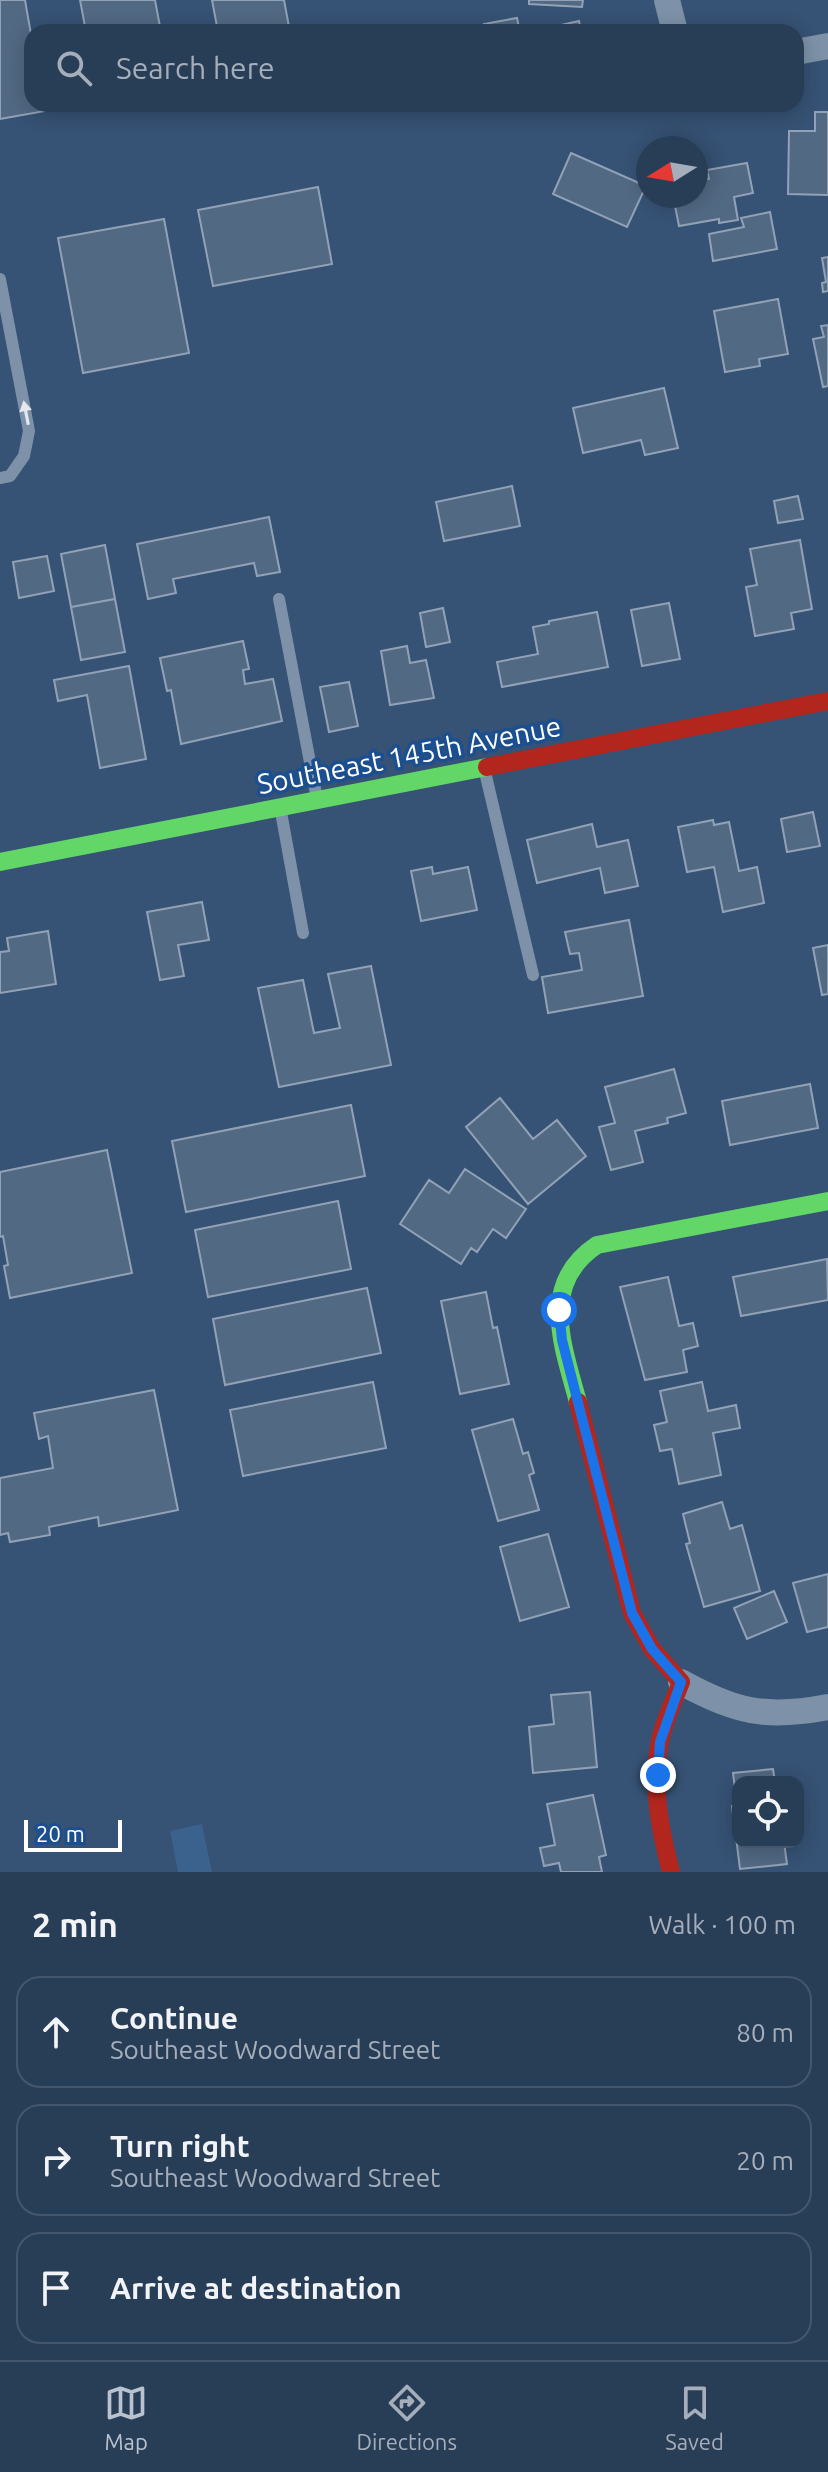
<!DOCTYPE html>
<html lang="en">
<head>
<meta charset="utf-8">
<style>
	body { margin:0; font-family:Ubuntu,sans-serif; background:#344961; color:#f1f3f6 }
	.controls { position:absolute; right:24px; bottom:24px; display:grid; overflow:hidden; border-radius:16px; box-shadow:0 4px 20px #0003 }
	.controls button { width:72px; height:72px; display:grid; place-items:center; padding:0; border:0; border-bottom:2px solid #44576d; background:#283e57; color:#f1f3f6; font:40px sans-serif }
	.compass { position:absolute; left:636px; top:136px; width:72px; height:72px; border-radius:50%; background:#283e57; box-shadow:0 4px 20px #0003; rotate:259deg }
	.scale { position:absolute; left:24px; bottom:20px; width:98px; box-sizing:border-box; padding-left:8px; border:4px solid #fff; border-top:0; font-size:22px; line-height:28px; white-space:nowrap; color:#fff; -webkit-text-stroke:6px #1b4f8f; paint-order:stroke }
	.stop { position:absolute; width:24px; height:24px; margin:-18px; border:6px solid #1a73e8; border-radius:50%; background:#fff }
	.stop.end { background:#1a73e8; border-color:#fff; box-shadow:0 2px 8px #0008 }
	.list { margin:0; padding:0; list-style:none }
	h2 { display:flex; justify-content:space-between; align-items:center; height:104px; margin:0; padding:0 32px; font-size:34px }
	h2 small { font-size:26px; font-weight:400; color:#a5aeba }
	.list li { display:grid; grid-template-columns:52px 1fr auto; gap:24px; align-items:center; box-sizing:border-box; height:112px; margin:0 16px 16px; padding:0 16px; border:2px solid #44576d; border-radius:24px }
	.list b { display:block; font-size:30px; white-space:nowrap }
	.list p { margin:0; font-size:26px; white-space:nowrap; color:#a5aeba }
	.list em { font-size:26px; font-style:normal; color:#a5aeba }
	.icon { flex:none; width:44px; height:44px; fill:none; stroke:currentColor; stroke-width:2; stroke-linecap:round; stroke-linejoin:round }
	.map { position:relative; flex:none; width:828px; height:1872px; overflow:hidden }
	.search { position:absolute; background:#283e57; box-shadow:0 4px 20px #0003; left:24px; right:24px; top:24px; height:88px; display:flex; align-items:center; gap:20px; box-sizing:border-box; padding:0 28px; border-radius:24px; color:#a5aeba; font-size:30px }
	.sheet { height:488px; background:#283e57 }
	nav { display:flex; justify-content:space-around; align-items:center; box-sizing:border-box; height:112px; border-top:2px solid #44576d; background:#283e57; font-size:22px; color:#a5aeba }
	nav a { display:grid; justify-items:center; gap:4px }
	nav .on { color:#b9c2ce }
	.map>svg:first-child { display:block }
</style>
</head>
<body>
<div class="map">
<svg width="828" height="1872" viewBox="0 0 828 1872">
	<rect width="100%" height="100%" fill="#365274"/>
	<path fill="#3b618d" d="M 202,1824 L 212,1872 L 178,1872 L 170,1831 Z"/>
	<path fill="#526984" stroke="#92a2b6" stroke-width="2" d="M 0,0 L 25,0 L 32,40 L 32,104 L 44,104 L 45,111 L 0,119 Z
		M 80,0 L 155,0 L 161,32 L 86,32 Z
		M 212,0 L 284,0 L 290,32 L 218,32 Z
		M 529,0 L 583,0 L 582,7 L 529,4 Z
		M 517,18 L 520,32 L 485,32 L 484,24 Z
		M 579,21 L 581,32 L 553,32 L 552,27 Z
		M 815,112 L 828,112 L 828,195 L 788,194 L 789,131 L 815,131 Z
		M 571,153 L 646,186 L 627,227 L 553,194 Z
		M 747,163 L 753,193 L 734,197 L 738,220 L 719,223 L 719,219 L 679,226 L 673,196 L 696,196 L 696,181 L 709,179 L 707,170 Z
		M 318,187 L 332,264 L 213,286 L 198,210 Z
		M 770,212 L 777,249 L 713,261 L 709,234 L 744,227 L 741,218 Z
		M 164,219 L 189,353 L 83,373 L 58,238 Z
		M 828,257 L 828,291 L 823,292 L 822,283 L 826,282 L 822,258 Z
		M 778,299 L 788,354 L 759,359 L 760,366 L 725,372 L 714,311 Z
		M 828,325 L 828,386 L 823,387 L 813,339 L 824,337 L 821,326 Z
		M 664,388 L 678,448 L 645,455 L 641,440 L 583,453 L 573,408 Z
		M 512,486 L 520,526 L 444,541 L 436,502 Z
		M 798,496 L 803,519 L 778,523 L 774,501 Z
		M 269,517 L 280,572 L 257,576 L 254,563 L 173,579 L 176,593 L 148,599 L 137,544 Z
		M 800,540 L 812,609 L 791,613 L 794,629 L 755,636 L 746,587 L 757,585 L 750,549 Z
		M 105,545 L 115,599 L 71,607 L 61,554 Z
		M 47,556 L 54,591 L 19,598 L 13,562 Z
		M 115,599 L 125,652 L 81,660 L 71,607 Z
		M 669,603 L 680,659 L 642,666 L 631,610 Z
		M 443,608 L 450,642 L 426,647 L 420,613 Z
		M 597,612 L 608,667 L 502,687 L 497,662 L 538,654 L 533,627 L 549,624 L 549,621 Z
		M 243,641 L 249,669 L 243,670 L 245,684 L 273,679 L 282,721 L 181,744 L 171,690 L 167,691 L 160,658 Z
		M 407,646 L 410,663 L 426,660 L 434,698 L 390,705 L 381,651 Z
		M 129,666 L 146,759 L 100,768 L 87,695 L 58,701 L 54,680 Z
		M 349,682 L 358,726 L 329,732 L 320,687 Z
		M 813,812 L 820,846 L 787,852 L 781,819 Z
		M 713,820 L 714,825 L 729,822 L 739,871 L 757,867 L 764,903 L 723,912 L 714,867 L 687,872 L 678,827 Z
		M 592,824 L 597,847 L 628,840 L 638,886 L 605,893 L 600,868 L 537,883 L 527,840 Z
		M 432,867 L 433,874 L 468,867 L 477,910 L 421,921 L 411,871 Z
		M 202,902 L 209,940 L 178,945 L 184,976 L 160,980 L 147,912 Z
		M 629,920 L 643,996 L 548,1013 L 542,977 L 582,970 L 579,953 L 570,954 L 565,932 Z
		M 48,931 L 56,984 L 0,993 L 0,952 L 9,951 L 7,938 Z
		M 828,945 L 828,994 L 822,995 L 813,948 Z
		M 371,966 L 391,1065 L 279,1087 L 258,988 L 303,980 L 314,1033 L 340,1028 L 328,974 Z
		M 674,1069 L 686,1113 L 667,1118 L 668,1123 L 635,1131 L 643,1162 L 611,1170 L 599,1127 L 615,1123 L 605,1087 Z
		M 810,1084 L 818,1128 L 730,1145 L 722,1101 Z
		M 500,1098 L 533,1139 L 557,1120 L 586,1156 L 528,1204 L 466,1127 Z
		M 351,1105 L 365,1176 L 186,1212 L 172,1141 Z
		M 107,1150 L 132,1273 L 10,1298 L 4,1266 L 8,1265 L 3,1236 L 0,1237 L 0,1172 Z
		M 465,1169 L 526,1209 L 506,1238 L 493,1229 L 477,1252 L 471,1248 L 461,1264 L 400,1224 L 429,1180 L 449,1193 Z
		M 338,1201 L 351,1269 L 208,1297 L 195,1230 Z
		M 827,1259 L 828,1300 L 741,1316 L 733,1277 Z
		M 668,1277 L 679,1326 L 693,1323 L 698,1346 L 683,1350 L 687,1372 L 645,1380 L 620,1287 Z
		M 367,1288 L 381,1353 L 225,1385 L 213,1319 Z
		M 486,1292 L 493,1328 L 497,1327 L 509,1384 L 460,1394 L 441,1301 Z
		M 373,1382 L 386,1448 L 243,1476 L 230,1410 Z
		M 702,1382 L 708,1411 L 736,1405 L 740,1428 L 713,1433 L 721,1475 L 679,1484 L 672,1449 L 660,1451 L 654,1425 L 667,1422 L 660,1391 Z
		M 154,1390 L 178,1510 L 99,1526 L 98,1517 L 49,1527 L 50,1535 L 10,1542 L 8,1533 L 0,1535 L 0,1478 L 53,1468 L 48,1436 L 39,1439 L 34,1413 Z
		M 513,1419 L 523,1454 L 528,1452 L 534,1473 L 529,1475 L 539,1510 L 498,1521 L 472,1430 Z
		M 722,1502 L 730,1529 L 742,1525 L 760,1591 L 704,1607 L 686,1544 L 690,1543 L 683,1514 Z
		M 548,1534 L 569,1607 L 520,1621 L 500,1547 Z
		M 828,1574 L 828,1627 L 807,1632 L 793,1583 Z
		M 774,1591 L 787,1622 L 747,1639 L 734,1608 Z
		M 590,1692 L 597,1767 L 533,1773 L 529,1727 L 554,1724 L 551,1695 Z
		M 773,1769 L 775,1782 L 738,1782 L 738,1842 L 784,1842 L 787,1864 L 740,1869 L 732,1806 L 737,1805 L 733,1773 Z
		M 593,1795 L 606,1855 L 599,1857 L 602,1872 L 561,1872 L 559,1863 L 544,1866 L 540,1848 L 555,1845 L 547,1804 Z"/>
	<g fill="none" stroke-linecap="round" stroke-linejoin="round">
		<path stroke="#7d92a8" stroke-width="12" d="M 0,279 L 29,431 L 24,456 L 10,476 L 0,478
			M 279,599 L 317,799
			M 485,772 L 533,975
			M 281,812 L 303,933"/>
		<path stroke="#7d92a8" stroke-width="26" d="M 667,0 L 675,32
			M 796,52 L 828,46
			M 681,1682 C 735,1712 766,1719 828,1707"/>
		<path stroke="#63d668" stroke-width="18" d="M 0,862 L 487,767
			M 578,1402 C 563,1346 538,1284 597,1245 L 828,1201"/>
		<path stroke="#b3261e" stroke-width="18" d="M 487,767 L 828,701
			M 578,1402 L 632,1613 L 652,1649 L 681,1682 C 674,1701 664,1721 660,1741 C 651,1785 660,1830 671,1872"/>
	</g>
	<defs><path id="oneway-solid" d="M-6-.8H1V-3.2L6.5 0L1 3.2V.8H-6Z" transform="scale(2)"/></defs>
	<use fill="#e5e9ee" href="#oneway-solid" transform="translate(26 413) rotate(-101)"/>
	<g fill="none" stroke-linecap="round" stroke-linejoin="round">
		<path stroke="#1a73e8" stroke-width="10" d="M 559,1310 L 562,1340 L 632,1613 L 652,1649 L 681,1682 L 660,1742 L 658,1775"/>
	</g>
	<g text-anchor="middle" stroke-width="7" stroke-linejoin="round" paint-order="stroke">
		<g font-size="28" fill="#fff" stroke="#1b4f8f">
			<text transform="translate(409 755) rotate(-11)" y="10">Southeast 145th Avenue</text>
		</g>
	</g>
</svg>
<div class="controls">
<button><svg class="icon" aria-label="locate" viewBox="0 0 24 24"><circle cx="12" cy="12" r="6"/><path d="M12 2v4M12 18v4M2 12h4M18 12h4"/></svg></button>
</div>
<svg class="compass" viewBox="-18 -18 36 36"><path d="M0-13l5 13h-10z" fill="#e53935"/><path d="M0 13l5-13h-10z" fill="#a5aeba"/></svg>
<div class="scale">20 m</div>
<div class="stop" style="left:559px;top:1310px"></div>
<div class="stop end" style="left:658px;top:1775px"></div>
<div class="search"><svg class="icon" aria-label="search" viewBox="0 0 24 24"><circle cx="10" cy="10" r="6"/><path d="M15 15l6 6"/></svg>Search here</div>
</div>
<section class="sheet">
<h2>2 min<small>Walk · 100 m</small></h2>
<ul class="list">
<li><svg class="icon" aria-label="ahead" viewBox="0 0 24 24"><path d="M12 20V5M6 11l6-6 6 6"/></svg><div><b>Continue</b><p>Southeast Woodward Street</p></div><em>80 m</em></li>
<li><svg class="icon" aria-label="right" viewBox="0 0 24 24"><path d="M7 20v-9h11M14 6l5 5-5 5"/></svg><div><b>Turn right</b><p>Southeast Woodward Street</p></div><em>20 m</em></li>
<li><svg class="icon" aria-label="arrive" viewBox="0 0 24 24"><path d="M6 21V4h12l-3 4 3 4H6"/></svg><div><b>Arrive at destination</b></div></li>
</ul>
</section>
<nav>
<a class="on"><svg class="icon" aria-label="map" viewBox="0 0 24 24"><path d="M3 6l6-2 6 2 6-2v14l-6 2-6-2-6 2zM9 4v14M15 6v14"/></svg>Map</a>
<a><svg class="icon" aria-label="directions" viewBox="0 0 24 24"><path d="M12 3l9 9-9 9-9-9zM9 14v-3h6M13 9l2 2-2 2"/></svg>Directions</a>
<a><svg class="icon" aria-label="saved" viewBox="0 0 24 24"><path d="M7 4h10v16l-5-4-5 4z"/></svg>Saved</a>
</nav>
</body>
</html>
